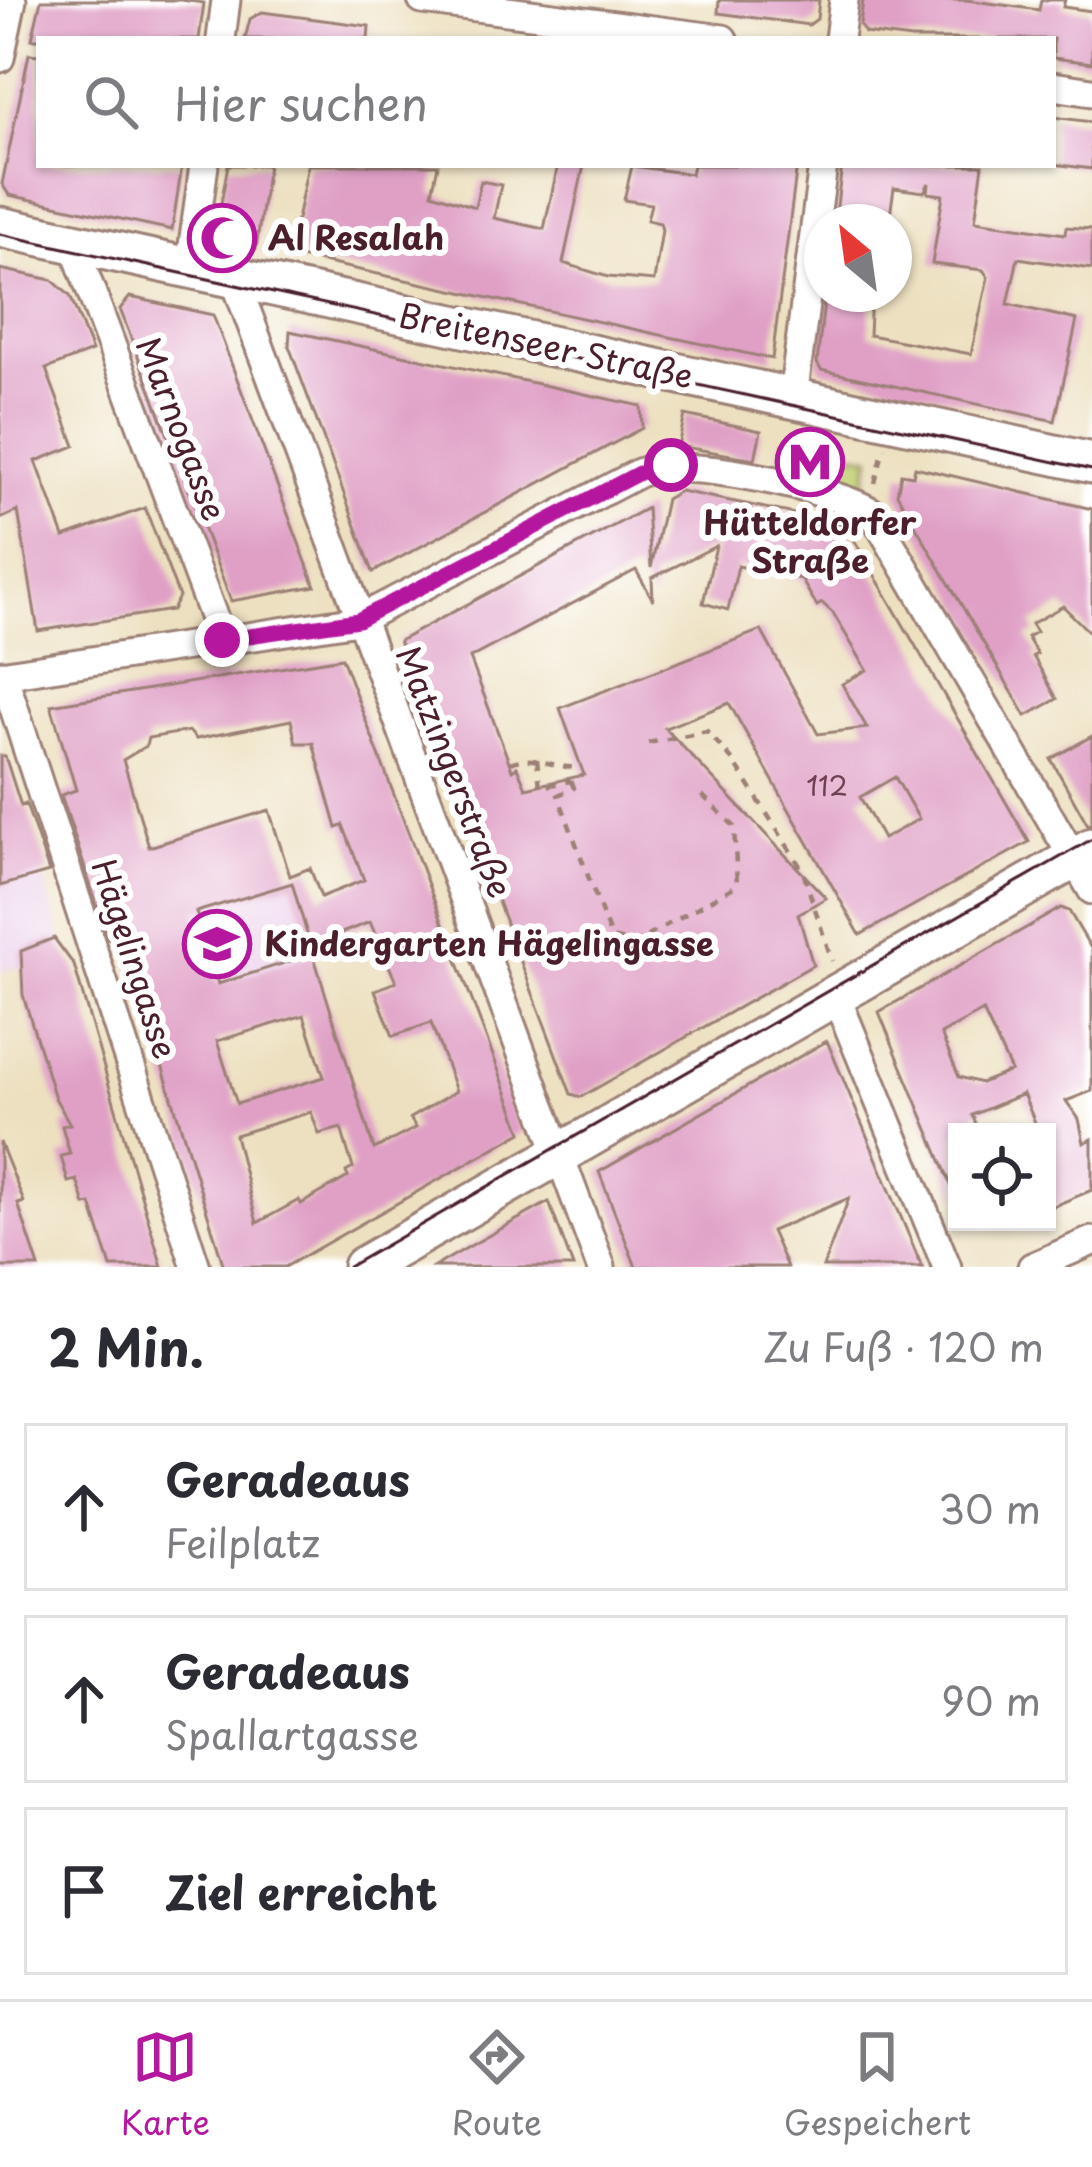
<!DOCTYPE html>
<html lang="de">
<head>
<meta charset="utf-8">
<style>
	body { margin:0; font-family:"Playpen Sans",sans-serif; background:#f2f2f3; color:#2b2b33 }
	.controls { position:absolute; right:36px; bottom:36px; display:grid; overflow:hidden; border-radius:0px; box-shadow:0 3px 9px #0004 }
	.controls button { width:108px; height:108px; display:grid; place-items:center; padding:0; border:0; border-bottom:3px solid #e1e1e2; background:#fff; color:#2b2b33; font:60px sans-serif }
	.compass { position:absolute; left:804px; top:204px; width:108px; height:108px; border-radius:50%; background:#fff; box-shadow:0 3px 9px #0004; rotate:331deg }
	.stop { position:absolute; width:36px; height:36px; margin:-27px; border:9px solid #b5179e; border-radius:50%; background:#fff }
	.stop.end { background:#b5179e; border-color:#fff; box-shadow:0 3px 12px #0008 }
	.list { margin:0; padding:0; list-style:none }
	h2 { display:flex; justify-content:space-between; align-items:center; height:156px; margin:0; padding:0 48px; font-size:51px }
	h2 small { font-size:39px; font-weight:400; color:#7c7c81 }
	.list li { display:grid; grid-template-columns:78px 1fr auto; gap:36px; align-items:center; box-sizing:border-box; height:168px; margin:0 24px 24px; padding:0 24px; border:3px solid #e1e1e2; border-radius:0px }
	.list b { display:block; font-size:45px; white-space:nowrap }
	.list p { margin:0; font-size:39px; white-space:nowrap; color:#7c7c81 }
	.list em { font-size:39px; font-style:normal; color:#7c7c81 }
	.icon { flex:none; width:66px; height:66px; fill:none; stroke:currentColor; stroke-width:2; stroke-linecap:round; stroke-linejoin:round }
	.map { position:relative; flex:none; width:1092px; height:1267px; overflow:hidden }
	.search { position:absolute; background:#fff; box-shadow:0 3px 9px #0004; left:36px; right:36px; top:36px; height:132px; display:flex; align-items:center; gap:30px; box-sizing:border-box; padding:0 42px; border-radius:0px; color:#7c7c81; font-size:45px }
	.sheet { height:732px; background:#fff }
	nav { display:flex; justify-content:space-around; align-items:center; box-sizing:border-box; height:168px; border-top:3px solid #e1e1e2; background:#fff; font-size:33px; color:#7c7c81 }
	nav a { display:grid; justify-items:center; gap:6px }
	nav .on { color:#b5179e }
	.map>svg:first-child { display:block }
</style>
</head>
<body>
<div class="map">
<svg width="1092" height="1267" viewBox="0 0 1092 1267">
	<rect width="100%" height="100%" fill="#fff"/>
	<filter id="ink" filterUnits="userSpaceOnUse"><feTurbulence type="fractalNoise" baseFrequency=".00833" numOctaves="2"/><feDisplacementMap in="SourceGraphic" scale="24" xChannelSelector="R" yChannelSelector="G"/><feConvolveMatrix kernelMatrix="1 2 1 2 8 2 1 2 1" color-interpolation-filters="sRGB"/></filter>
	<filter id="wash" filterUnits="userSpaceOnUse"><feTurbulence type="fractalNoise" baseFrequency=".004" numOctaves="4" result="noise"/><feDisplacementMap in="SourceGraphic" scale="48" xChannelSelector="R" yChannelSelector="G"/><feGaussianBlur stdDeviation="2.7" result="paint"/><feColorMatrix in="noise" values="0 0 0 0 0 0 0 0 0 0 0 0 0 0 0 0 0 1.4 0 .05"/><feComposite in="paint" operator="in"/></filter>
	<g filter="url(#wash)">
		<rect width="100%" height="100%" fill="#ede0c0"/>
		<path fill="#ecd1ea" d="M 42,874 L 66,954 L 0,972 L 0,886 Z
			M 292,883 L 313,954 L 144,1007 L 122,935 Z"/>
		<path fill="#c1d072" stroke="#86784e" stroke-width="3" d="M 786,439 L 871,457 L 864,488 L 779,469 Z"/>
		<g id="blocks">
			<path fill="#e0a0c6" fill-rule="evenodd" d="M 41,0 L 181,0 L 204,3 L 199,39 L 32,39 Z
				M 719,0 L 819,0 L 817,19 L 809,25 L 718,13 Z
				M 863,0 L 967,0 L 1039,10 L 1041,0 L 1065,0 L 1063,7 L 1092,11 L 1092,63 L 1053,58 L 1053,39 L 911,39 L 865,33 L 860,25 Z
				M 262,12 L 369,26 L 368,39 L 245,39 L 250,19 Z
				M 29,54 L 39,55 L 39,165 L 182,165 L 172,230 L 9,195 L 2,184 Z
				M 1053,117 L 1092,122 L 1092,169 L 1053,164 Z
				M 228,165 L 268,165 L 256,249 L 214,242 Z
				M 308,165 L 438,165 L 432,193 L 475,207 L 481,181 L 501,185 L 494,218 L 544,229 L 558,165 L 584,165 L 563,263 L 608,277 L 654,281 L 662,230 L 660,223 L 647,220 L 651,204 L 624,200 L 632,166 L 691,174 L 693,165 L 797,165 L 772,359 L 290,255 Z
				M 842,165 L 983,165 L 975,221 L 1065,234 L 1066,227 L 1092,229 L 1092,269 L 1018,258 L 1008,304 L 1077,320 L 1055,421 L 821,370 L 817,363 L 825,294 L 871,294 L 869,335 L 971,354 L 988,277 L 983,270 L 932,264 L 943,195 L 928,193 L 929,183 L 924,192 L 894,188 L 889,222 L 835,222 Z
				M 0,269 L 52,280 L 70,296 L 92,351 L 46,369 L 75,446 L 36,461 L 64,537 L 145,508 L 179,597 L 172,610 L 38,631 L 18,511 L 0,519 Z
				M 130,297 L 213,315 L 315,586 L 231,601 L 120,309 Z
				M 290,331 L 641,406 L 642,428 L 373,572 L 289,346 Z
				M 685,415 L 761,431 L 755,459 L 678,446 Z
				M 915,467 L 1092,509 L 1092,635 L 1063,606 L 1031,624 L 1036,632 L 1027,637 L 1037,654 L 1033,656 L 1057,699 L 1026,716 L 897,494 L 901,474 L 913,476 Z
				M 680,491 L 845,524 L 1029,842 L 860,935 L 729,703 L 665,728 L 826,898 L 798,914 L 813,965 L 581,1097 L 571,1094 L 399,641 L 647,508 L 651,568 L 666,499 ZM 716,546 L 703,603 L 728,610 L 738,566 L 801,579 L 817,606 L 822,603 L 833,613 L 867,670 L 842,684 L 867,728 L 818,734 L 761,630 L 560,708 L 584,775 L 526,788 L 517,767 L 512,770 L 470,658 L 636,570 L 653,600 L 652,578 ZM 895,777 L 919,819 L 883,839 L 860,797 Z
				M 342,658 L 522,1132 L 285,1267 L 224,1267 L 122,935 L 108,939 L 61,795 L 76,790 L 51,705 ZM 291,720 L 296,743 L 313,743 L 337,828 L 343,825 L 364,880 L 321,897 L 310,868 L 290,876 L 269,810 L 149,847 L 123,760 L 146,746 L 148,738 L 189,731 L 196,739 ZM 292,883 L 313,954 L 218,984 L 196,912 ZM 370,922 L 396,982 L 375,990 L 393,1036 L 431,1023 L 456,1091 L 410,1118 L 416,1128 L 374,1149 L 313,954 L 336,947 L 331,937 ZM 304,1015 L 324,1077 L 237,1104 L 217,1041 ZM 311,1112 L 319,1134 L 341,1128 L 353,1168 L 346,1172 L 348,1177 L 301,1204 L 299,1200 L 257,1223 L 235,1135 Z
				M 1092,736 L 1092,824 L 1088,825 L 1051,759 Z
				M 0,756 L 5,756 L 21,806 L 26,804 L 49,872 L 0,886 Z
				M 1061,908 L 1069,911 L 1092,950 L 1092,1091 L 1066,1101 L 1079,1119 L 1084,1143 L 1092,1139 L 1092,1190 L 1047,1209 L 1047,1132 L 1039,1132 L 1023,1094 L 972,1115 L 980,1132 L 957,1132 L 957,1199 L 879,1012 ZM 983,1011 L 1011,1071 L 981,1083 L 959,1077 L 941,1034 Z
				M 54,938 L 74,965 L 162,1267 L 111,1267 L 91,1204 L 85,1205 L 77,1180 L 68,1182 L 61,1156 L 70,1154 L 62,1126 L 70,1124 L 55,1098 L 23,995 L 21,951 Z
				M 827,1041 L 922,1267 L 823,1267 L 849,1198 L 771,1231 L 787,1267 L 636,1267 L 599,1172 Z
				M 0,1142 L 24,1202 L 18,1204 L 39,1267 L 0,1267 Z
				M 549,1202 L 573,1267 L 434,1267 L 470,1246 Z"/>
		</g>
	</g>
	<g filter="url(#ink)">
		<use href="#blocks" fill-opacity="0" stroke="#9c8076" stroke-width="3"/>
		<g fill="none" stroke-linecap="round" stroke-linejoin="round">
			<g stroke="#9c8076" stroke-width="33">
				<path id="street" d="M 422,0 L 723,39
					M 221,39 L 226,0
					M 839,39 L 844,0
					M 0,58 L 12,0
					M 1053,86 L 1092,92
					M 73,243 L 222,640
					M 190,267 L 204,165
					M 235,280 L 601,1267
					M 793,398 L 823,165
					M 3,674 L 196,1267
					M 0,675 L 358,620 L 639,473 C 678,455 837,489 873,513 L 1092,890
					M 836,996 L 947,1267
					M 1032,1267 L 1092,1241"/>
			</g>
			<g stroke="#9c8076" stroke-width="45">
				<path id="secondary" d="M 0,227 L 1092,463
					M 363,1267 L 1092,848"/>
			</g>
			<path stroke="#9c8076" stroke-width="4.5" stroke-dasharray="9 9" stroke-linecap="butt" d="M 875,483 L 884,448
				M 648,743 L 707,731 L 734,762 L 802,869 L 832,961
				M 537,759 L 540,787 L 571,781
				M 510,763 C 537,753 554,770 581,767
				M 571,781 L 574,788 L 558,795 L 611,938 L 635,943 L 737,885 L 734,826 L 700,793"/>
			<use href="#street" stroke="#fff" stroke-width="27"/>
			<use href="#secondary" stroke="#fff" stroke-width="39"/>
			<path stroke="#4a1f2b" stroke-width="3" d="M 0,234 L 1092,470
				M 348,1267 L 1092,839"/>
		</g>
	</g>
	<g fill="none" stroke-linecap="round" stroke-linejoin="round" filter="url(#ink)">
		<path stroke="#b5179e" stroke-width="15" d="M 222,640 L 358,620 L 639,473 L 671,465"/>
	</g>
	<defs>
		<g id="mosque-ring" transform="scale(3.45)"><circle r="9.5" fill="#fff" stroke="#b5179e" stroke-width="1.5"/><path d="M3.5-4.9A6 6 0 1 0 3.5 4.9A5 5 0 1 1 3.5-4.9Z" fill="#b5179e"/></g>
		<g id="metro-ring" transform="scale(3.45)"><circle r="9.5" fill="#fff" stroke="#b5179e" stroke-width="1.5"/><path d="M-5.5 5V-5H-3L0 0L3-5H5.5V5H3V-.5L0 4L-3-.5V5Z" fill="#b5179e"/></g>
		<g id="school-ring" transform="scale(3.45)"><circle r="9.5" fill="#fff" stroke="#b5179e" stroke-width="1.5"/><path d="M0-5L7-2L0 1L-7-2ZM-4 1L0 2.5L4 1V4Q0 6-4 4Z" fill="#b5179e"/></g>
	</defs>
	<g fill-rule="evenodd">
		<use href="#mosque-ring" x="222" y="238"/>
		<use href="#metro-ring" x="810" y="462"/>
		<use href="#school-ring" x="217" y="944"/>
	</g>
	<g text-anchor="middle" stroke-width="12" stroke-linejoin="round" paint-order="stroke">
		<g font-size="27" fill="#703f52">
			<text x="827" y="796">112</text>
		</g>
		<g font-size="33" font-weight="bold" fill="#4a1f2b" stroke="#fff" text-anchor="start">
			<text x="268" y="250">Al Resalah</text>
			<text x="810" y="535" text-anchor="middle">Hütteldorfer<tspan x="810" dy="38">Straße</tspan></text>
			<text x="264" y="956">Kindergarten Hägelingasse</text>
		</g>
		<g font-size="33" fill="#4a1f2b" stroke="#fff">
			<text transform="translate(546 346) rotate(12)" y="12">Breitenseer Straße</text>
			<text transform="translate(181 429) rotate(69)" y="12">Marnogasse</text>
			<text transform="translate(454 772) rotate(69)" y="12">Matzingerstraße</text>
			<text transform="translate(134 959) rotate(72)" y="12">Hägelingasse</text>
		</g>
	</g>
</svg>
<div class="controls">
<button><svg class="icon" aria-label="locate" viewBox="0 0 24 24"><circle cx="12" cy="12" r="6"/><path d="M12 2v4M12 18v4M2 12h4M18 12h4"/></svg></button>
</div>
<svg class="compass" viewBox="-18 -18 36 36"><path d="M0-13l5 13h-10z" fill="#e53935"/><path d="M0 13l5-13h-10z" fill="#7c7c81"/></svg>
<div class="stop" style="left:671px;top:465px"></div>
<div class="stop end" style="left:222px;top:640px"></div>
<div class="search"><svg class="icon" aria-label="search" viewBox="0 0 24 24"><circle cx="10" cy="10" r="6"/><path d="M15 15l6 6"/></svg>Hier suchen</div>
</div>
<section class="sheet">
<h2>2 Min.<small>Zu Fuß · 120 m</small></h2>
<ul class="list">
<li><svg class="icon" aria-label="ahead" viewBox="0 0 24 24"><path d="M12 20V5M6 11l6-6 6 6"/></svg><div><b>Geradeaus</b><p>Feilplatz</p></div><em>30 m</em></li>
<li><svg class="icon" aria-label="ahead" viewBox="0 0 24 24"><path d="M12 20V5M6 11l6-6 6 6"/></svg><div><b>Geradeaus</b><p>Spallartgasse</p></div><em>90 m</em></li>
<li><svg class="icon" aria-label="arrive" viewBox="0 0 24 24"><path d="M6 21V4h12l-3 4 3 4H6"/></svg><div><b>Ziel erreicht</b></div></li>
</ul>
</section>
<nav>
<a class="on"><svg class="icon" aria-label="map" viewBox="0 0 24 24"><path d="M3 6l6-2 6 2 6-2v14l-6 2-6-2-6 2zM9 4v14M15 6v14"/></svg>Karte</a>
<a><svg class="icon" aria-label="directions" viewBox="0 0 24 24"><path d="M12 3l9 9-9 9-9-9zM9 14v-3h6M13 9l2 2-2 2"/></svg>Route</a>
<a><svg class="icon" aria-label="saved" viewBox="0 0 24 24"><path d="M7 4h10v16l-5-4-5 4z"/></svg>Gespeichert</a>
</nav>
</body>
</html>
